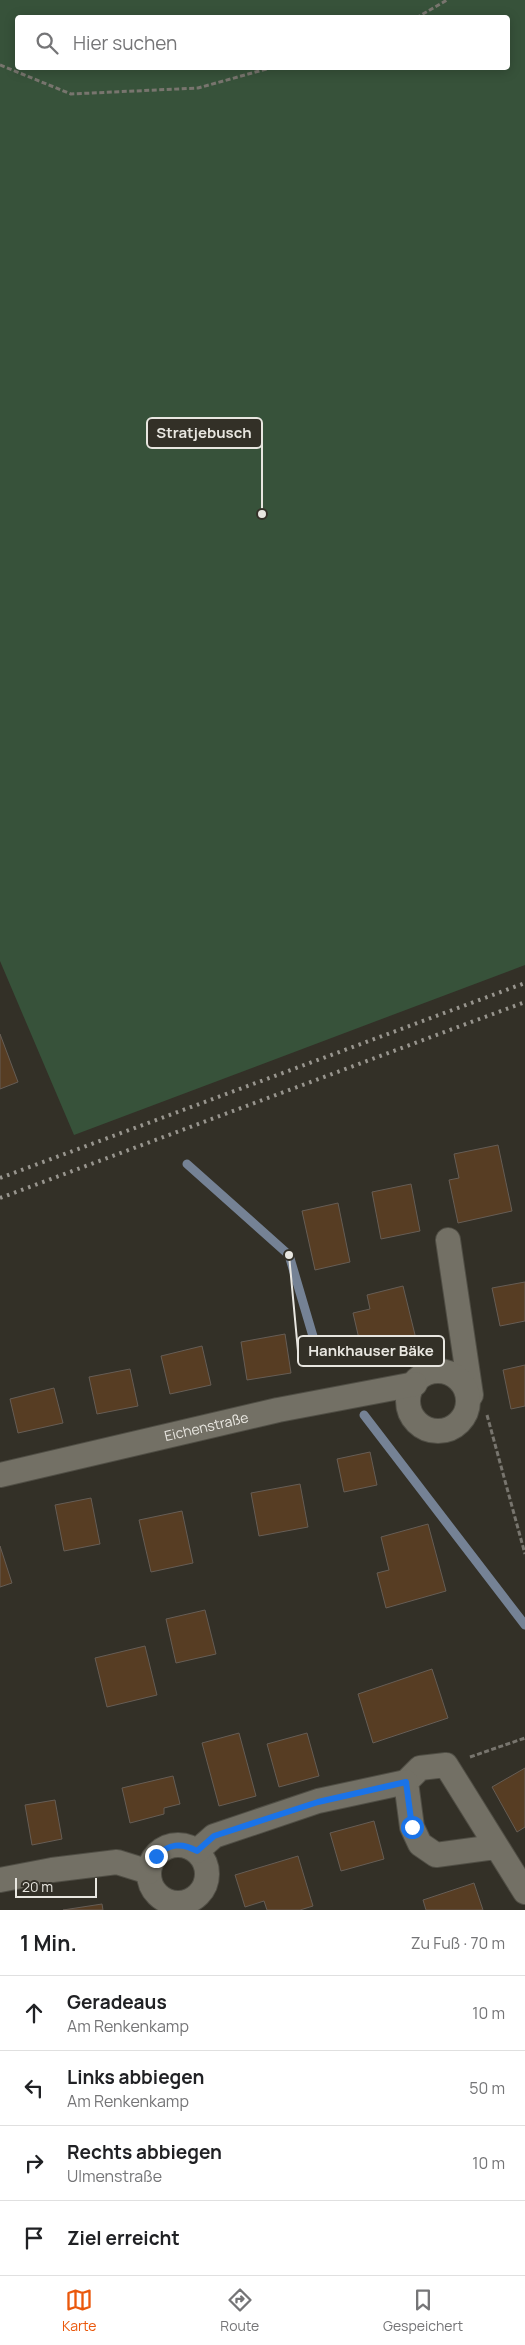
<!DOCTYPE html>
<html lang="de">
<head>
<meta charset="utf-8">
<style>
	body { margin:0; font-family:Manrope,sans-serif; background:#f6f6f6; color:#202124 }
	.scale { position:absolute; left:15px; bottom:12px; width:82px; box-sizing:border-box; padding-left:5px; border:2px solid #e8e6e0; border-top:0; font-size:14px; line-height:18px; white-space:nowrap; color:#e8e6e0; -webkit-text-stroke:4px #333027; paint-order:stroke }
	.stop { position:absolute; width:15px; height:15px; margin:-11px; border:4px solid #1a73e8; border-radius:50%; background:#fff }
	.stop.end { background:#1a73e8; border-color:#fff; box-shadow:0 1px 5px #0008 }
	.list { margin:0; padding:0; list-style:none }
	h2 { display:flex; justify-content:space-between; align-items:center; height:65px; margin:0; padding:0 20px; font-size:21px }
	h2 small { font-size:16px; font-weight:400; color:#757577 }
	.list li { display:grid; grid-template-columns:32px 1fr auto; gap:15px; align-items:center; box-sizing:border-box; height:75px; padding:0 20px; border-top:1px solid #e0e0e0 }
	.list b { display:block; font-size:19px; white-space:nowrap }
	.list p { margin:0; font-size:16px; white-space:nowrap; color:#757577 }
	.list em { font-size:16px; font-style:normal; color:#757577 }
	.icon { flex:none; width:28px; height:28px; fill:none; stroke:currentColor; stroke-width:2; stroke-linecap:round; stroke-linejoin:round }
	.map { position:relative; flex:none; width:525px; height:1910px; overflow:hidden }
	.search { position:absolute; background:#fff; box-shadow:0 2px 12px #0003; left:15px; right:15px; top:15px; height:55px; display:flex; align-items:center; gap:12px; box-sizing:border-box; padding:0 18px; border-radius:5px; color:#757577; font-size:19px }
	.sheet { height:365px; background:#fff }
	nav { display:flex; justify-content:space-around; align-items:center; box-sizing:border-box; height:70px; border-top:1px solid #e0e0e0; background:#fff; font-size:14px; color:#757577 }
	nav a { display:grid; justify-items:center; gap:2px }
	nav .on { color:#ea580c }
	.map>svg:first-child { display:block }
</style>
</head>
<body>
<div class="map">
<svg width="525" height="1910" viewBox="0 0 525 1910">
	<rect width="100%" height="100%" fill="#333027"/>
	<path fill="#37523a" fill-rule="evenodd" d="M 0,0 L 525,0 L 525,965 L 74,1135 L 0,961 ZM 18,18 L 508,18 L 508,68 L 18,68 Z"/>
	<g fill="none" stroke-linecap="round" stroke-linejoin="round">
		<path stroke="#758295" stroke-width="9" d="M 187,1164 L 289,1255 L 320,1360
			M 364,1415 L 525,1625"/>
	</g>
	<path fill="#573d23" stroke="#665d55" d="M 0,1034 L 18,1082 L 0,1089 Z
		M 498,1145 L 512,1211 L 458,1223 L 449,1180 L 459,1178 L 454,1154 Z
		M 411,1184 L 420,1231 L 381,1239 L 372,1192 Z
		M 338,1203 L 350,1262 L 315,1270 L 302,1211 Z
		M 525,1282 L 525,1321 L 500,1326 L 492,1288 Z
		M 403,1286 L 417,1343 L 363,1356 L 353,1313 L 370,1309 L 367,1295 Z
		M 285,1334 L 291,1373 L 247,1380 L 241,1342 Z
		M 202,1346 L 211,1385 L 170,1394 L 161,1356 Z
		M 525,1365 L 525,1406 L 511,1409 L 503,1370 Z
		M 130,1369 L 138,1406 L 97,1414 L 89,1377 Z
		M 54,1388 L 63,1423 L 18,1433 L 10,1399 Z
		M 370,1452 L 377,1485 L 344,1492 L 337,1459 Z
		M 300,1484 L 308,1527 L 259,1536 L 251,1493 Z
		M 91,1498 L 100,1544 L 64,1551 L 55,1505 Z
		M 182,1511 L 193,1563 L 151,1572 L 139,1520 Z
		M 428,1524 L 446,1591 L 386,1608 L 377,1573 L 389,1570 L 381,1537 Z
		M 0,1546 L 12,1583 L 0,1587 Z
		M 205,1610 L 216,1654 L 176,1663 L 166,1619 Z
		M 145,1646 L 157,1695 L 107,1707 L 95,1658 Z
		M 432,1669 L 448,1718 L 373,1743 L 358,1694 Z
		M 239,1733 L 256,1796 L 219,1806 L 202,1743 Z
		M 307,1733 L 319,1776 L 279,1787 L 267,1744 Z
		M 525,1768 L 525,1827 L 517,1832 L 492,1787 Z
		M 173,1776 L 180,1804 L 164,1808 L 164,1814 L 130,1823 L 122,1788 Z
		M 55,1800 L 62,1839 L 32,1845 L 25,1805 Z
		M 374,1821 L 384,1859 L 341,1871 L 330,1833 Z
		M 298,1856 L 313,1906 L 300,1910 L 267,1910 L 264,1901 L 245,1907 L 235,1875 Z
		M 474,1883 L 483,1910 L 426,1910 L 423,1900 Z
		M 102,1904 L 103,1910 L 63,1910 Z"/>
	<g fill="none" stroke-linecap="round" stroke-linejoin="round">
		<g stroke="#504e45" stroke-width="26">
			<g id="street">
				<path d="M 448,1240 L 471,1395"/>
				<circle cx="438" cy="1401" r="30"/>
				<path id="s1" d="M 0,1475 L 278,1410 L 415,1384"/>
				<circle cx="178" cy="1874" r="29"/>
				<path d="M 495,1847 L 436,1855 L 420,1844 L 412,1827 L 406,1782 L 420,1768 L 446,1765 L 525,1892"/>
				<path d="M 197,1851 L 214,1836 L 318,1801 L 406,1782"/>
				<path d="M 0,1880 L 52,1870 L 117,1862 L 149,1872"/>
			</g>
		</g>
		<path stroke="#78756e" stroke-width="3" stroke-dasharray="5 2.5" stroke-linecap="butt" d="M 416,18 L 447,0
			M 0,65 L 71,94 L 198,88 L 270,68
			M 487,1415 L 525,1554
			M 470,1757 L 525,1738"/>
		<use href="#street" stroke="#737065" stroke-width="24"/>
		<path stroke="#98958e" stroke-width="4" stroke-dasharray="2.5 5" stroke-linecap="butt" d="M 0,1178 L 525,983
			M 0,1198 L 525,1002"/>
	</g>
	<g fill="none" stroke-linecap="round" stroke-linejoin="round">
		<path stroke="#1a73e8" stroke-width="6" d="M 156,1856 C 169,1844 181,1842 197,1851 L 214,1836 L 318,1802 L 406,1782 L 412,1827"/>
	</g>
	<g text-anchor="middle" stroke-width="4" stroke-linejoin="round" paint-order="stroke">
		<g font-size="14" fill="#e8e6e0" stroke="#333027">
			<text dy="5" stroke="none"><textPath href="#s1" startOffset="212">Eichenstraße</textPath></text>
		</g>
	</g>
	<path fill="none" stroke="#e8e6e0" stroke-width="2" d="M262 514L262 433M289 1255L298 1351"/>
	<g fill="#e8e6e0" stroke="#333027" stroke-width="2">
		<circle cx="262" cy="514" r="5"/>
		<circle cx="289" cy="1255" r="5"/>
	</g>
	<g fill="#333027" stroke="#e8e6e0" stroke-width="2">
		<rect x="147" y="418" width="115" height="30" rx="5"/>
		<rect x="298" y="1336" width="146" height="30" rx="5"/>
	</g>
	<g font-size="15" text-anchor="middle" font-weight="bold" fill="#e8e6e0">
		<text x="204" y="438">Stratjebusch</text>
		<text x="371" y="1356">Hankhauser Bäke</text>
	</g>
</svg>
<div class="scale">20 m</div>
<div class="stop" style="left:412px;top:1827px"></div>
<div class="stop end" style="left:156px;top:1856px"></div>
<div class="search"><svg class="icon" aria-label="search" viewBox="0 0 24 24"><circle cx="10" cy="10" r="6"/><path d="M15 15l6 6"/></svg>Hier suchen</div>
</div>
<section class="sheet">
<h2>1 Min.<small>Zu Fuß · 70 m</small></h2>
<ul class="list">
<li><svg class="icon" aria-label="ahead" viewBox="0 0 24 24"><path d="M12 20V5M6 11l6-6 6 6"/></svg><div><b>Geradeaus</b><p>Am Renkenkamp</p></div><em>10 m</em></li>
<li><svg class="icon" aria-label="left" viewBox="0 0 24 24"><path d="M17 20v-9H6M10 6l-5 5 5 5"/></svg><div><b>Links abbiegen</b><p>Am Renkenkamp</p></div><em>50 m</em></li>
<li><svg class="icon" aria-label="right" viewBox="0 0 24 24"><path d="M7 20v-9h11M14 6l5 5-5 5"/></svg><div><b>Rechts abbiegen</b><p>Ulmenstraße</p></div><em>10 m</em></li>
<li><svg class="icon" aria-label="arrive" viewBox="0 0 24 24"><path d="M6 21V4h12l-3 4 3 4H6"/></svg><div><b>Ziel erreicht</b></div></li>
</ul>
</section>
<nav>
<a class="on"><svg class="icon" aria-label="map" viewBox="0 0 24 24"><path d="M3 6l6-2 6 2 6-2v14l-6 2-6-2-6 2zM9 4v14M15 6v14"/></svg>Karte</a>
<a><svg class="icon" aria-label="directions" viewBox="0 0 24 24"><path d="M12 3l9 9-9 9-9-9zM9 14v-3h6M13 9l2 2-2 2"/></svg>Route</a>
<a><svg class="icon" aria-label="saved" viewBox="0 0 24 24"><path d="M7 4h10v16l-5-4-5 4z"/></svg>Gespeichert</a>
</nav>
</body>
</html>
